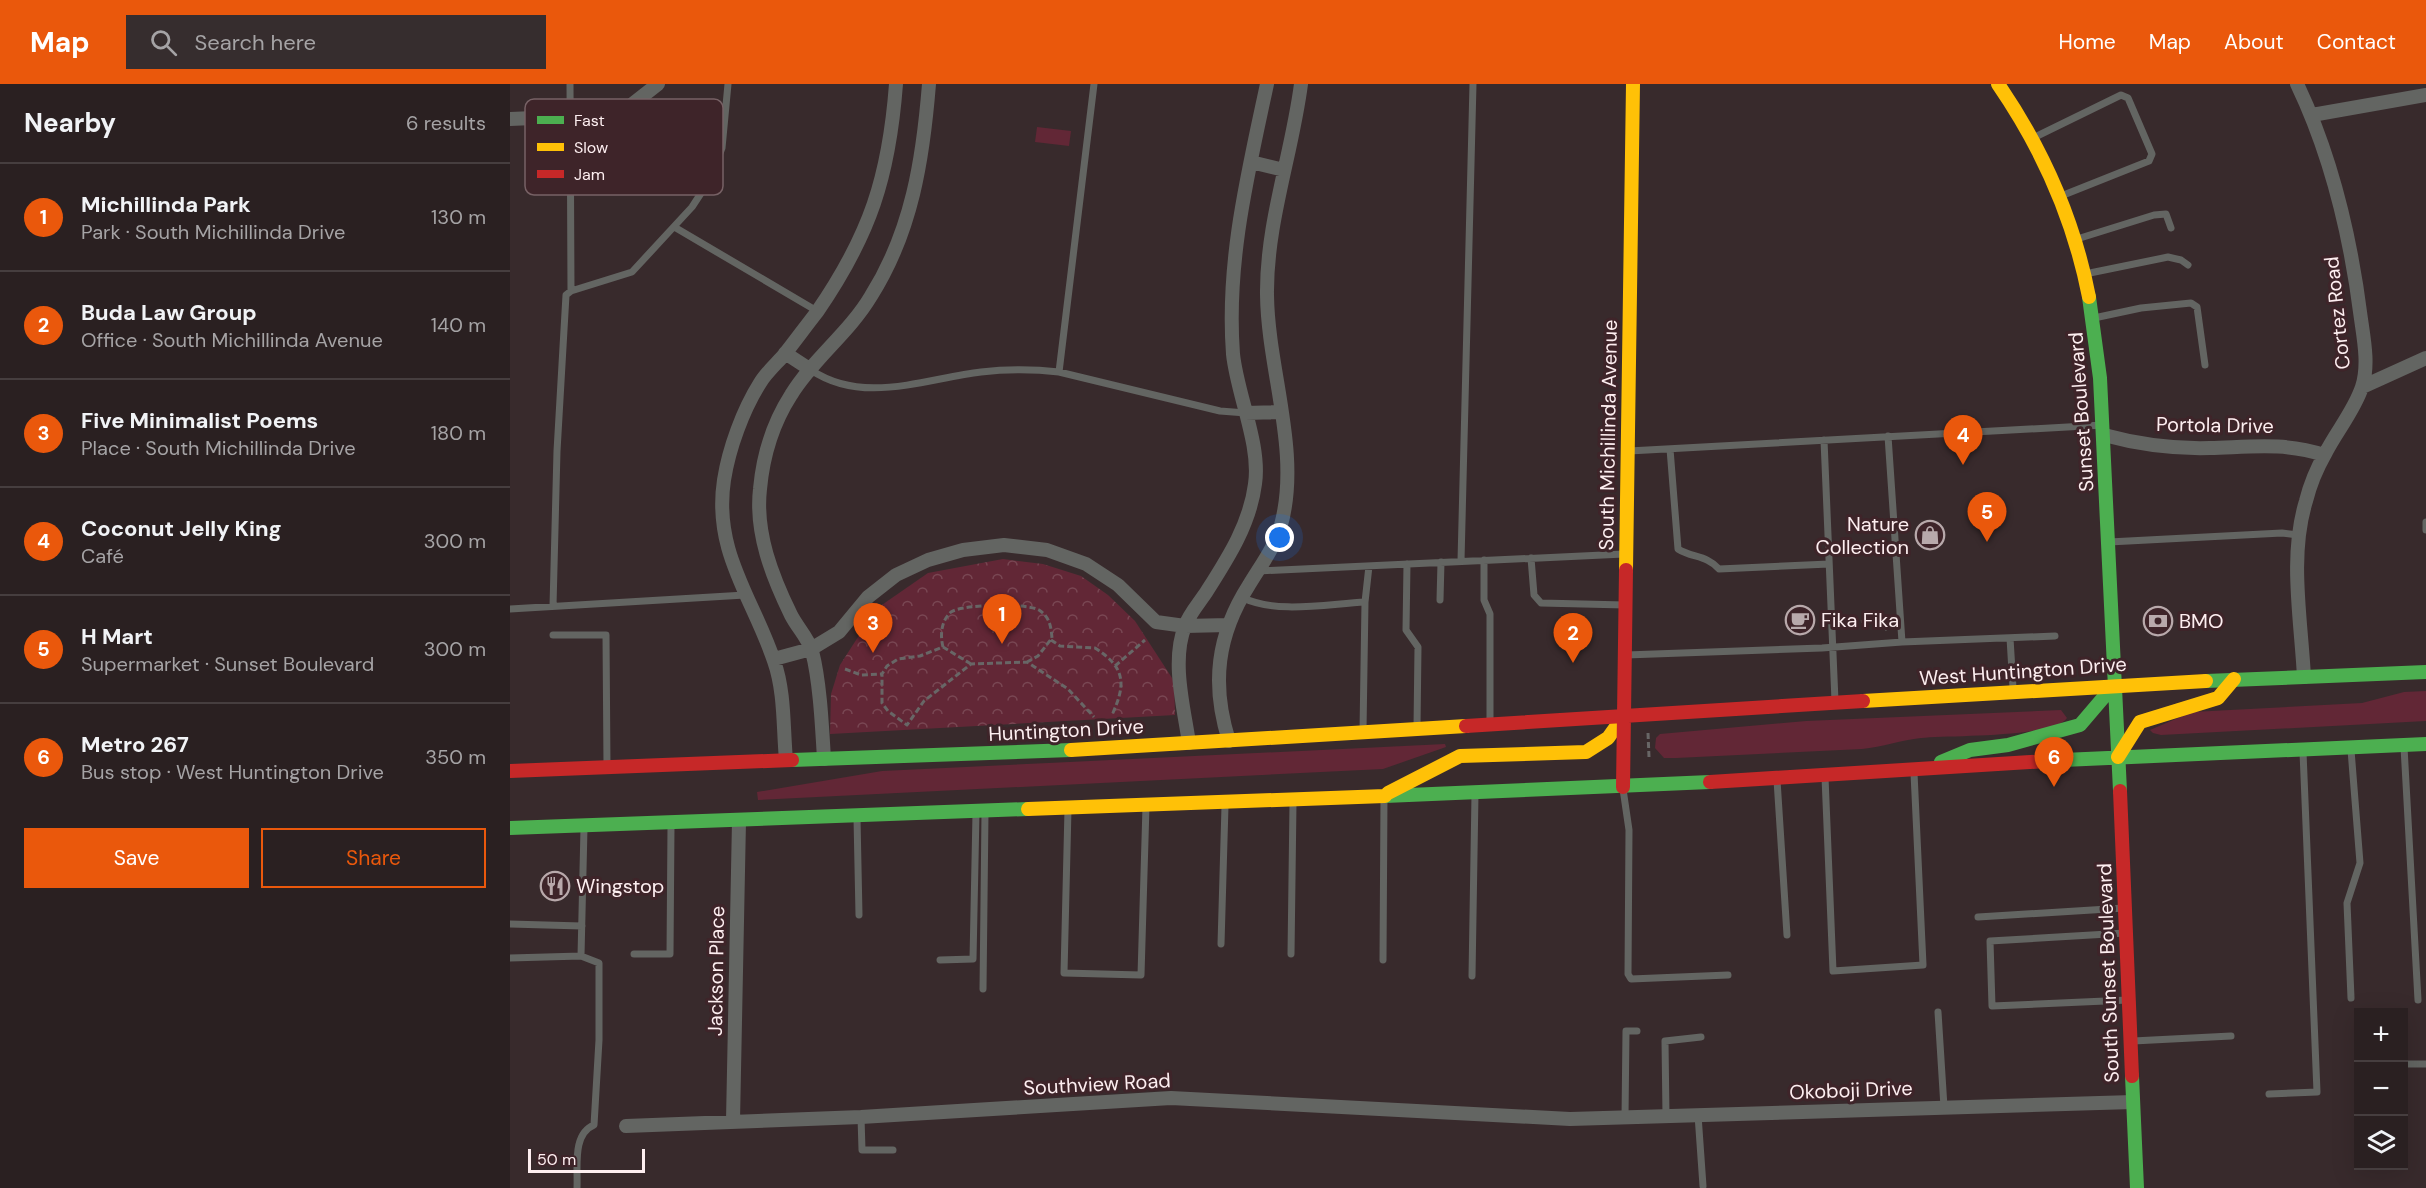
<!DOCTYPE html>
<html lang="en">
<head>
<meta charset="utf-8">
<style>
	body { margin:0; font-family:"DM Sans",sans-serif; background:#362d2e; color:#f1f3f6 }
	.controls { position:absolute; right:18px; bottom:18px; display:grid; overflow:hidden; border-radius:0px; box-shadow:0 6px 24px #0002 }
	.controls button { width:54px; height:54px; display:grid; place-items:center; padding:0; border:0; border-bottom:2px solid #463e3f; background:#2a2021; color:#f1f3f6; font:30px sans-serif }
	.scale { position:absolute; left:18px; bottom:15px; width:117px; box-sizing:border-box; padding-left:6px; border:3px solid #fdeef0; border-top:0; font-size:16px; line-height:21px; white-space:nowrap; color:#fdeef0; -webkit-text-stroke:4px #3e2429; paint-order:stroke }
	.you { position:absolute; left:770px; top:454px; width:21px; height:21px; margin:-15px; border:4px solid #fff; border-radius:50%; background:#1a73e8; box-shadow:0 0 0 9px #1a73e833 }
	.badge { display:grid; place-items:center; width:39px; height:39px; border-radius:50%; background:#ea580c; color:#fff; font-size:20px; font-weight:700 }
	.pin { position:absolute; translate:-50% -50px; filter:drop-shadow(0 2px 3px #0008) }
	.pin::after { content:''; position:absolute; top:32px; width:21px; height:18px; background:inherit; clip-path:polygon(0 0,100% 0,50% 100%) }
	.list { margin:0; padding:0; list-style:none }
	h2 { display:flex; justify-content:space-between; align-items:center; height:78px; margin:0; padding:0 24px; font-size:26px }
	h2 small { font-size:20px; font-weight:400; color:#a5a3a5 }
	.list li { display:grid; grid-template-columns:39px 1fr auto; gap:18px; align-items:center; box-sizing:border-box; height:108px; padding:0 24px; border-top:2px solid #463e3f }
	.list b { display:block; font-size:22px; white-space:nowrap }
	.list p { margin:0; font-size:20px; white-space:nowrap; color:#a5a3a5 }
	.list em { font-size:20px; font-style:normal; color:#a5a3a5 }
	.actions { display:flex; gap:12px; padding:18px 24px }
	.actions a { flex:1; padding:14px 0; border:2px solid #ea580c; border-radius:0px; text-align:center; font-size:21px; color:#ea580c }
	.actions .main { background:#ea580c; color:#fff }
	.icon { flex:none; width:33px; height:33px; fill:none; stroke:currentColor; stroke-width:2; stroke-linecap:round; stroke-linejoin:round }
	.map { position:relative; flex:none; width:1916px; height:1104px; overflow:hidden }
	header { display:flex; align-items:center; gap:36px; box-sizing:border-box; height:84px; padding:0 30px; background:#ea580c; color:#fff }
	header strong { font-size:28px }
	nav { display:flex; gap:33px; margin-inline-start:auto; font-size:21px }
	.search { width:420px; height:54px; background:#362d2e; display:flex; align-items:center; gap:15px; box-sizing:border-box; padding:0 21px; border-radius:0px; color:#a5a3a5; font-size:22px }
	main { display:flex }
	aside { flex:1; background:#2a2021 }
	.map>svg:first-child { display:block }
</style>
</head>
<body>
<header>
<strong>Map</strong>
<div class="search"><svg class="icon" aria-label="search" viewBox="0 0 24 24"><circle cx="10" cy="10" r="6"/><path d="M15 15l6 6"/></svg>Search here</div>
<nav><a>Home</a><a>Map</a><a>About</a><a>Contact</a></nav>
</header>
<main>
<aside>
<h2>Nearby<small>6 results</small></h2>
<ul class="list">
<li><span class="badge">1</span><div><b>Michillinda Park</b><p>Park · South Michillinda Drive</p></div><em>130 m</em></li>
<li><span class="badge">2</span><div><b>Buda Law Group</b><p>Office · South Michillinda Avenue</p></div><em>140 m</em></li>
<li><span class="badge">3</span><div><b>Five Minimalist Poems</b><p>Place · South Michillinda Drive</p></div><em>180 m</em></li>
<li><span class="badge">4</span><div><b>Coconut Jelly King</b><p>Café</p></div><em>300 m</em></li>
<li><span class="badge">5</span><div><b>H Mart</b><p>Supermarket · Sunset Boulevard</p></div><em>300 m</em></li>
<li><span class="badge">6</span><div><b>Metro 267</b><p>Bus stop · West Huntington Drive</p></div><em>350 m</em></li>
</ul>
<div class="actions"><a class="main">Save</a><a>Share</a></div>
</aside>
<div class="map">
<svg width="1916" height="1104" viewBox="0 0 1916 1104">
	<defs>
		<pattern id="forest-crowns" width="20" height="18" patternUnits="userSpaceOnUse" patternTransform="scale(1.5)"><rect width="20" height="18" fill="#622736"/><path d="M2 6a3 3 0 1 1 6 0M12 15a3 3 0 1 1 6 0" fill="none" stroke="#794753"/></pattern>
	</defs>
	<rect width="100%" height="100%" fill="#382a2c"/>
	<path fill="#622736" d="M 527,43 L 561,47 L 559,62 L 525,58 Z
		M 1916,607 L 1916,637 L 1651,651 L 1643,649 L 1640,646 L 1682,628 L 1852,619 L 1894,608 Z
		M 1551,626 L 1557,634 C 1544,654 1439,651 1411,654 C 1392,656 1372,663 1352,665 L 1166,674 L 1154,674 L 1145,664 L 1146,654 L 1150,650 L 1296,637 Z
		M 935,660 L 936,663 L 873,685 L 248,716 L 247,708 L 372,687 Z"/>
	<path fill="url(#forest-crowns)" d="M 493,475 L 533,480 L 571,492 L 598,511 L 625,537 L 664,597 L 665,631 L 320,650 L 321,610 L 330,581 L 366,525 L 418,489 Z"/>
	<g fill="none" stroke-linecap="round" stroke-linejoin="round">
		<path stroke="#686666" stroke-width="3" stroke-dasharray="6 3" stroke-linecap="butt" d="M 1333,539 L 1369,536 L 1377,546
			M 541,556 L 550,562 L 585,564 C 616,584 616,600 602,631
			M 433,563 C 430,551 431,537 441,528 C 453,520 517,519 529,526 C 540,533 541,543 542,554 L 528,572 L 517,578
			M 461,580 L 433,563 L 410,572 L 388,575 L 377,582 L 372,590 L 372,619 L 378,627 L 397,641 L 414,617 L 461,580 L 517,578 L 558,605 L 584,633
			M 605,582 L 635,556
			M 335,585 L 351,591 L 372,590
			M 1138,649 L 1139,673"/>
		<path stroke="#636562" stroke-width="7" d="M 60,0 L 61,207
			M 1523,54 L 1611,11 L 1618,14 L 1642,70 L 1639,77 L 1551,112
			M 166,144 L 307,227
			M 1567,155 L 1644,131 L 1656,130 L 1661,144
			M 1575,190 L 1658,173 L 1671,176 L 1678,181
			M 1584,234 L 1631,224 L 1681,219 L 1687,223 L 1695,281
			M 301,286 C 353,321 414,295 471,288 C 497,285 523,285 549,288 L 710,327 L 736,329
			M 549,288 L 584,0
			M 1314,356 L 1325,617
			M 1160,365 L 1168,465 C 1182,474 1197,471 1209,485 L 1319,480
			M 1119,367 L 1593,341
			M 1916,438 L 1916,446
			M 1599,458 L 1772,449 L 1788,451
			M 1021,474 L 1024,511 L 1031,519 L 1115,521
			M 974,476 L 974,516 L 980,530 L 980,639
			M 951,477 L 963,0
			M 897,480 L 896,546 L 908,563 L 907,643
			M 748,487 L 1114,470
			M 733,514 C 768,530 816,520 855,518 L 853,647
			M 930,516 L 931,478
			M 855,518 L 859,482
			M 43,522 L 47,367 L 56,211 L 61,207 L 122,188 L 182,123 L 199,97 L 212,64 L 218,0
			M 0,525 L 235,511
			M 43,551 L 96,551 L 97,681
			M 1500,554 L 1503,604
			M 1392,558 L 1545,552
			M 1116,571 L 1312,564 L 1392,558 L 1378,352
			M 1894,663 L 1908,916
			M 1315,693 L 1323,887 L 1413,881 L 1404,689
			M 1267,696 L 1277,851
			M 1113,705 L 1119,746 L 1118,890 L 1121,895 L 1218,891
			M 558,725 L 554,889 L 631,891 L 636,722
			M 347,734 L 349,831
			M 1468,833 L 1614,824
			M 0,840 L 72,842
			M 1615,849 L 1480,857 L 1482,922 L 1618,916
			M 711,860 L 715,722
			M 124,870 L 160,870 L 161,742
			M 781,870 L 783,719
			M 0,874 L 71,872 L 74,744
			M 430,876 L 463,875 L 466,729
			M 873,876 L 874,713
			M 962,892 L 965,710
			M 473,905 L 475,729
			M 1841,914 L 1837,819 L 1850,779 L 1841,666
			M 1428,928 L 1434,1023
			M 1623,957 L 1721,952
			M 1894,980 L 1916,980
			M 1759,1010 L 1807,1008 L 1793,668
			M 1188,1031 L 1193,1102
			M 1156,1032 L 1155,957 L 1191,953
			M 351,1033 L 352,1066 L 383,1066
			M 1115,1033 L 1116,947 L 1127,947
			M 67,1104 C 68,1083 62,1050 84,1041 L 89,956 L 89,879 L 71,872"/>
		<path stroke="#636562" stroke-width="14" d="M 1787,0 C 1822,73 1841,155 1851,235 C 1854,256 1859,282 1852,303 C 1844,327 1826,348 1815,370 C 1807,384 1800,401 1796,417 C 1779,472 1791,535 1794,593
			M 1802,31 L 1916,11
			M 0,35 L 94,31 L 120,22 L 148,0
			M 741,78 L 774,86
			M 275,269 L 301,286
			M 1852,303 L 1916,274
			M 736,329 L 770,328
			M 1594,351 C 1627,360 1665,365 1700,364 C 1740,363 1775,358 1814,371
			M 264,575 L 301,565 L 329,548 L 358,513 L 386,491 L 418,476 L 453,466 L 494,461 L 537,466 L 576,480 L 608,501 L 646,538 L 675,542 L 718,541
			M 719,657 C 701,600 707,551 739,501 C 751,481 765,463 771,441 C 791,368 758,287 757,211 C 756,140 782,70 791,0
			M 679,659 C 674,624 661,577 675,542 C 679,530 690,518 697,507 C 718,474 740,440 745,400 C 751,361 727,310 723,270 C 716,178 738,89 757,0
			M 314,675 C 312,642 310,598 302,567 C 298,554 287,543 281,531 C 262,492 245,449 250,405 C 253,372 263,339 281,311 C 303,275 339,249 361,212 C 402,147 413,75 419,0
			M 276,676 C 273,644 275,608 264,577 C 243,514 203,468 214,396 C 219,364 233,326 250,299 C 256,289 266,280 274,271 C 285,257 296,242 307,228 C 360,151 379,93 386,0
			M 223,1037 L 229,737
			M 116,1042 L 351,1033 L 661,1014 L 1060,1035 L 1623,1018"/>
		<path stroke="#4caf50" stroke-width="14" d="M 1579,213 L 1590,294 L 1610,707
			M 1696,597 L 1916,588
			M 282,676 L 561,666
			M 1553,676 L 1916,660
			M 1431,678 L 1460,666 L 1498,661 L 1570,641 L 1605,600
			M 875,712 L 1200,698
			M 0,744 L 518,725
			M 1622,992 L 1627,1104"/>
		<path stroke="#ffc107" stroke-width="14" d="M 1488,0 C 1532,64 1564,136 1579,213
			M 1116,486 L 1123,0
			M 1353,617 L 1696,597
			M 561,666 L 956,642
			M 1608,673 L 1630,638 L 1708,614 L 1724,595
			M 878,709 L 950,672 L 1076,668 L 1098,654 L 1113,633
			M 518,725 L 875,712"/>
		<path stroke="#c62828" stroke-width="14" d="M 956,642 L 1353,617
			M 0,687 L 282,676
			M 1200,698 L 1553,676
			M 1113,703 L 1116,486
			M 1610,707 L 1622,992"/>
	</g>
	<defs>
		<g id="shop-ring" transform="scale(1.5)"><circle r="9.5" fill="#3e2429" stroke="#b8a9ab" stroke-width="1.5"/><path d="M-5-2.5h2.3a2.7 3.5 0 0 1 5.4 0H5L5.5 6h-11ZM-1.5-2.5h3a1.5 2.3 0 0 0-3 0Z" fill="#b8a9ab"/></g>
		<g id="cafe-ring" transform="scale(1.5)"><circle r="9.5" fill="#3e2429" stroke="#b8a9ab" stroke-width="1.5"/><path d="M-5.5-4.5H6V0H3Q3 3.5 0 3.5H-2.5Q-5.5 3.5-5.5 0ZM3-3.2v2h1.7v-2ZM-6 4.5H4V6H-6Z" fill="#b8a9ab"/></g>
		<g id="bank-ring" transform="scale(1.5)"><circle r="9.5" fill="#3e2429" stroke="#b8a9ab" stroke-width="1.5"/><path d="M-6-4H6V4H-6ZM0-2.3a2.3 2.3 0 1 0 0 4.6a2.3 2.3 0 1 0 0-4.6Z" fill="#b8a9ab"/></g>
		<g id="restaurant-ring" transform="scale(1.5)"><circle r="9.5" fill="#3e2429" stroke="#b8a9ab" stroke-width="1.5"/><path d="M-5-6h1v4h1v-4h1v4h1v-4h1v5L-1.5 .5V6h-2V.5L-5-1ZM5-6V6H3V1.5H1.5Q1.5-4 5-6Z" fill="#b8a9ab"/></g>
	</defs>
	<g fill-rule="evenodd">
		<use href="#shop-ring" x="1420" y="451"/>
		<use href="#cafe-ring" x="1290" y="536"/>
		<use href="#bank-ring" x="1648" y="537"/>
		<use href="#restaurant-ring" x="45" y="802"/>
	</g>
	<g text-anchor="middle" stroke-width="6" stroke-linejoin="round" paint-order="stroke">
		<g font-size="20" fill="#fdeef0" stroke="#3e2429">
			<text transform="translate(1827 229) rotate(-96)" y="7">Cortez Road</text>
			<text transform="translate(1571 328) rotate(-94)" y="7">Sunset Boulevard</text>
			<text transform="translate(1705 341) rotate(1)" y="7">Portola Drive</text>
			<text transform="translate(1098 351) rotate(-89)" y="7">South Michillinda Avenue</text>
			<text transform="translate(1513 587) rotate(-4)" y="7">West Huntington Drive</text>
			<text transform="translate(556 646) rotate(-3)" y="7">Huntington Drive</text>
			<text transform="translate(206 887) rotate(-89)" y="7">Jackson Place</text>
			<text transform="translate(1598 889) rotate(-92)" y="7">South Sunset Boulevard</text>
			<text transform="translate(587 1000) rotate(-3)" y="7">Southview Road</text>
			<text transform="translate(1341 1006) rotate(-2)" y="7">Okoboji Drive</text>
		</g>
		<g font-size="20" fill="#fdeef0" stroke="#3e2429" text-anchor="start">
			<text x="1399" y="447" text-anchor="end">Nature<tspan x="1399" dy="23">Collection</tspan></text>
			<text x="1311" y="543">Fika Fika</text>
			<text x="1669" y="544">BMO</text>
			<text x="66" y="809">Wingstop</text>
		</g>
	</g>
	<rect x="15" y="15" width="198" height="96" rx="9" fill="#3e2429" stroke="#776165" stroke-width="1.5"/>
	<rect x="27" y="32" width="27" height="8" fill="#4caf50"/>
	<rect x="27" y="59" width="27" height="8" fill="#ffc107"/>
	<rect x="27" y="86" width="27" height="8" fill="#c62828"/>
	<g font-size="16" fill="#fdeef0">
		<text x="64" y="42">Fast</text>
		<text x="64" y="69">Slow</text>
		<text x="64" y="96">Jam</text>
	</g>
</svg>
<div class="controls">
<button>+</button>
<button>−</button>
<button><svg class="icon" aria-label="layers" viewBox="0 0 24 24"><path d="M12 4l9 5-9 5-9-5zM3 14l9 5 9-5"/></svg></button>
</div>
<div class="scale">50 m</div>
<div class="you"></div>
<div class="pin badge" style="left:492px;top:560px">1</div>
<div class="pin badge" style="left:1063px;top:579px">2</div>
<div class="pin badge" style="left:363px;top:569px">3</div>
<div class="pin badge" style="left:1453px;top:381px">4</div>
<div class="pin badge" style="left:1477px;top:458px">5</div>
<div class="pin badge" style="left:1544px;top:703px">6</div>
</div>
</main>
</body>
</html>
